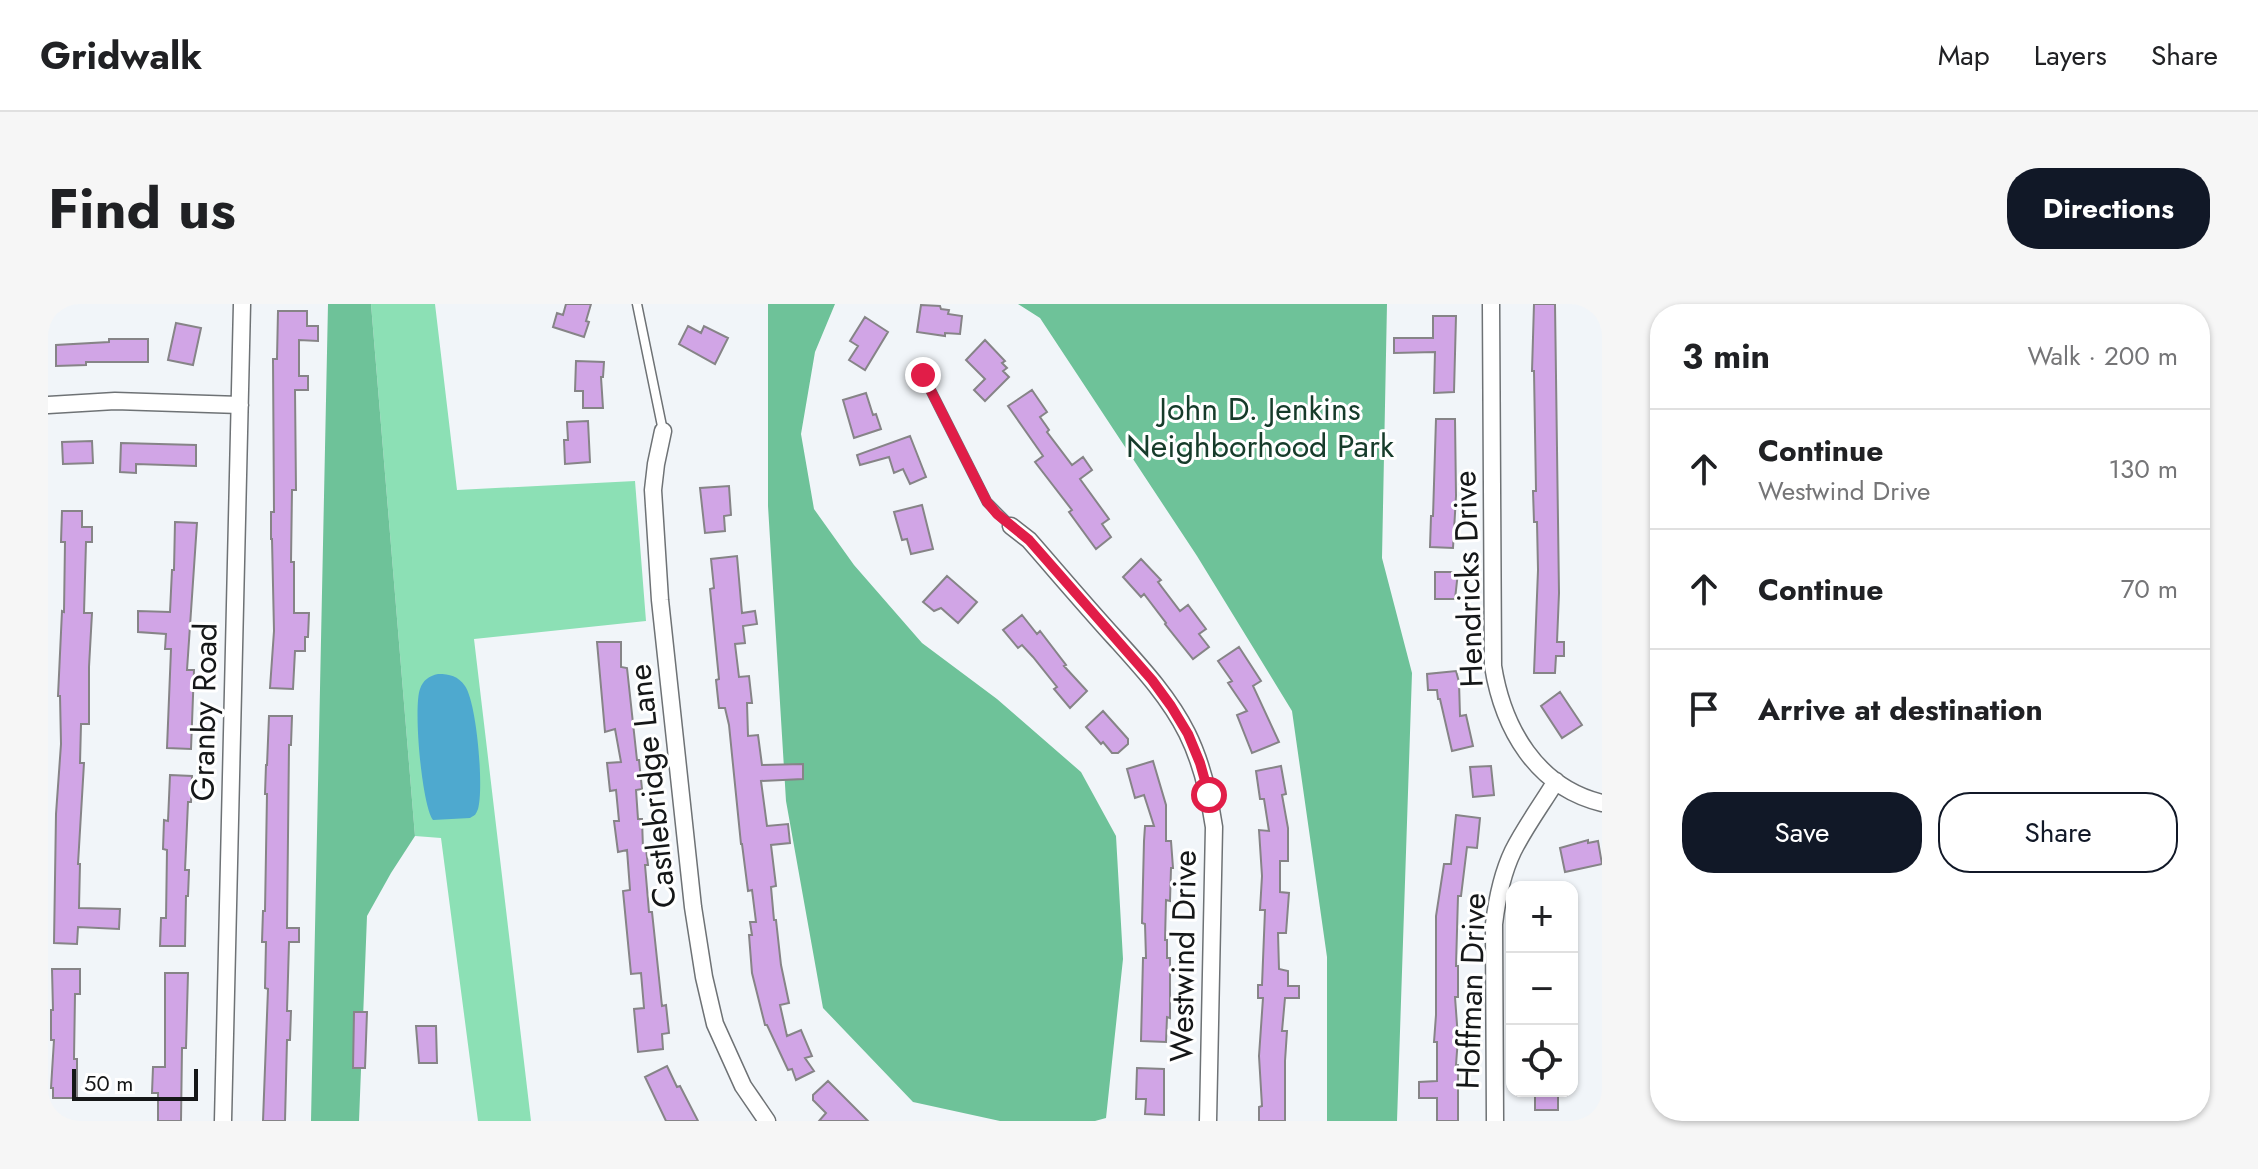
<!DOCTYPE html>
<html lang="en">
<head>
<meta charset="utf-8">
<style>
	body { margin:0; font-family:Jost,sans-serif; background:#f6f6f6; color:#202124 }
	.controls { position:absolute; right:24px; bottom:24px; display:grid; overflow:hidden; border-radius:16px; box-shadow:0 2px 6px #0004 }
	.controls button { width:72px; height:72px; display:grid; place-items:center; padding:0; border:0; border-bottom:2px solid #e0e0e0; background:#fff; color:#202124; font:40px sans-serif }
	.scale { position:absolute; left:24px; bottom:20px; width:126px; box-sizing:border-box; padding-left:8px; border:4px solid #151718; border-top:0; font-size:22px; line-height:28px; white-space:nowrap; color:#151718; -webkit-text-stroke:6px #fff; paint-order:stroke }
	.stop { position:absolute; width:24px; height:24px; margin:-18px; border:6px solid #e11d48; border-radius:50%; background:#fff }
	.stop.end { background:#e11d48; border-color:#fff; box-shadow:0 2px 8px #0008 }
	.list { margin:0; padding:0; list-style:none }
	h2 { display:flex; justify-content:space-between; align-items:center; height:104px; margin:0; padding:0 32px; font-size:34px }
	h2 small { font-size:26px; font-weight:400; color:#757577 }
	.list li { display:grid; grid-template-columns:52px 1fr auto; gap:24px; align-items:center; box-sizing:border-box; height:120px; padding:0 32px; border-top:2px solid #e0e0e0 }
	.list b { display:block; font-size:30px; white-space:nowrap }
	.list p { margin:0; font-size:26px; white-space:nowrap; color:#757577 }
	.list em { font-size:26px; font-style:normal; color:#757577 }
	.actions { display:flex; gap:16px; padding:24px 32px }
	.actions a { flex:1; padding:18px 0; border:2px solid #111827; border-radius:32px; text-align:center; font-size:28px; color:#111827 }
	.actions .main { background:#111827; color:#fff }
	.icon { flex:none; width:44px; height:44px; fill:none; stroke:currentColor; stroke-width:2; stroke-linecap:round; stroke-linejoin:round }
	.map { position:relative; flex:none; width:1554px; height:817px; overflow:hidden; border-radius:32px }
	header { display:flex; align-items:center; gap:48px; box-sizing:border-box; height:112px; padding:0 40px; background:#fff; border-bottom:2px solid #e0e0e0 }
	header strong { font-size:38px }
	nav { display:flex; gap:44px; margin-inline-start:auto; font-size:28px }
	.intro { display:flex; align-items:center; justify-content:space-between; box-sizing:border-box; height:192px; padding:0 48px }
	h1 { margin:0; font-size:56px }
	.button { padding:20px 36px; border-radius:32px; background:#111827; color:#fff; font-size:28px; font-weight:700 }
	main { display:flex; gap:48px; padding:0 48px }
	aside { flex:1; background:#fff; border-radius:32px; box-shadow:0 2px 6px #0004 }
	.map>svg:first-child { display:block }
</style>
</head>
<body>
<header>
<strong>Gridwalk</strong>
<nav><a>Map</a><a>Layers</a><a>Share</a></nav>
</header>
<div class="intro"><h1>Find us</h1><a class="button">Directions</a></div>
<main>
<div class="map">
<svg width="1554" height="817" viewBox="0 0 1554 817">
	<rect width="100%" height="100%" fill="#f1f5f9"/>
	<path fill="#8ce0b5" d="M 323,0 L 387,0 L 409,186 L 587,177 L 598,317 L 426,335 L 483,817 L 430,817 L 393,534 L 367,532 Z"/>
	<path fill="#6ec299" d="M 280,0 L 323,0 L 367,532 L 343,569 L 319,612 L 311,817 L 263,817 Z
		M 720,0 L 787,0 L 767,48 L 753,130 L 766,205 L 806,261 L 874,339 L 949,395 L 1033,468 L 1068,532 L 1075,655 L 1058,814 L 1047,817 L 952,817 L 865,798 L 775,704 L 738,497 L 720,202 Z
		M 970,0 L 1339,0 L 1334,254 L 1364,369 L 1349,817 L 1279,817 L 1279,653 L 1244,407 L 1149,252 L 992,14 Z"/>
	<path fill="#4ea9cf" d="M 390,370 C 402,370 410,372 417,382 C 429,399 436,485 430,505 C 427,512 428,510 422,514 L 385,516 C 374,502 365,404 372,385 C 375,376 381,372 390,370 Z"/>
	<path fill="#d1a5e6" stroke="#868487" stroke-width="2" d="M 518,0 L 543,0 L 538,17 L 541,18 L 536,33 L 505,23 L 509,9 L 515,11 Z
		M 1486,0 L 1507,0 L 1511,289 L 1509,338 L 1516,338 L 1516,352 L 1508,352 L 1507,369 L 1486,369 L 1490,266 L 1489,218 L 1486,218 L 1485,187 L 1488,187 L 1486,67 L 1484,67 Z
		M 873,1 L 892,2 L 893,5 L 901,6 L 900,10 L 914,12 L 912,30 L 897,29 L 897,32 L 869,28 Z
		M 230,7 L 259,7 L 259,22 L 270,22 L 270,37 L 251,36 L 251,72 L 260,72 L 260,86 L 247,86 L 248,186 L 244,186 L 243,258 L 246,258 L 246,309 L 261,309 L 260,333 L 257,333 L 257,347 L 247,347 L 245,385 L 222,384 L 226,327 L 224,235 L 223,235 L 223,208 L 226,208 L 225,55 L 229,55 Z
		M 1385,12 L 1408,12 L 1406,88 L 1386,89 L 1387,48 L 1346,49 L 1346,34 L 1385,34 Z
		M 817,13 L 840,28 L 817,66 L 801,56 L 810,42 L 802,37 Z
		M 128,19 L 153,24 L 145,61 L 120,56 Z
		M 640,22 L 653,29 L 656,22 L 680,34 L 667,60 L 631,40 Z
		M 61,35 L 100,35 L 100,58 L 38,58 L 38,61 L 8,62 L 8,41 L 61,38 Z
		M 937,36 L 957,57 L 954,59 L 959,64 L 955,67 L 961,73 L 937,97 L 926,86 L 937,75 L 918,56 Z
		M 528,57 L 556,58 L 555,73 L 553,73 L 555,104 L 535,104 L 535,87 L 527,87 Z
		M 984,86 L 999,108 L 992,113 L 1001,126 L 999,128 L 1024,161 L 1035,153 L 1044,166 L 1032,175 L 1061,215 L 1054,220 L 1063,233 L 1048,245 L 1021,208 L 1024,206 L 987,158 L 995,152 L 960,102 Z
		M 818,89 L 825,111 L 828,110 L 833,125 L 806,134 L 795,96 Z
		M 1388,115 L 1407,115 L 1408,192 L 1405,244 L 1382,243 L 1383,212 L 1385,212 Z
		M 540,117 L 542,158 L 517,160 L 516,136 L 520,136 L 519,118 Z
		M 862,132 L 878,173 L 862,180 L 855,165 L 846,169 L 841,153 L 812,161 L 809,151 Z
		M 44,137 L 45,159 L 15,160 L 14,138 Z
		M 73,139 L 148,141 L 148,162 L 88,160 L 88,169 L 72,168 Z
		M 681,182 L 683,211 L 676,212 L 677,227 L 657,229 L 652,184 Z
		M 874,201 L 885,245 L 863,250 L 859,235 L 854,236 L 846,208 Z
		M 14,207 L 34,207 L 34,223 L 44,223 L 44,238 L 38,238 L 36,309 L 44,309 L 41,363 L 41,420 L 33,420 L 32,459 L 36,459 L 30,560 L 32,560 L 31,604 L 72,605 L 71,625 L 30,623 L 29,640 L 6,639 L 8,510 L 13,440 L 12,392 L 10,392 L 14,307 L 16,308 L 17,238 L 13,238 Z
		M 127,218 L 149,219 L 139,366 L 146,366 L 143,445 L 119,444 L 123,345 L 117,345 L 118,330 L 90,328 L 90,307 L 122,308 L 124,266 L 126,266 Z
		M 689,252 L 694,309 L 707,307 L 709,320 L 695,322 L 697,339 L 687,340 L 691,373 L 701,372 L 704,399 L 699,399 L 700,432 L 710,431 L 714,461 L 755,460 L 755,475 L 713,477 L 719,522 L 740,520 L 742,539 L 723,541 L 728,582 L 723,583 L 726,616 L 728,616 L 733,661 L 741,699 L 732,701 L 739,732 L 753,726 L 764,752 L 757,754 L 766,767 L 748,776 L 744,765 L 740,766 L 719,721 L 717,721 L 704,669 L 701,631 L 704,631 L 702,618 L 708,618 L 704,586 L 700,587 L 694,540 L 693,540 L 681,421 L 677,404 L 671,404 L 668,376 L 671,375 L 662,285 L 666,284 L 663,255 Z
		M 1093,255 L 1113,276 L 1110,278 L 1132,307 L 1140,301 L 1158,325 L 1151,330 L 1161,343 L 1145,355 L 1117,320 L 1118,319 L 1096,290 L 1093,293 L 1075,273 Z
		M 1387,268 L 1410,268 L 1407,295 L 1387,295 Z
		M 899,272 L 929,298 L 910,319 L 893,304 L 886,307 L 875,298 Z
		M 974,311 L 989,330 L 992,327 L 1018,361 L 1016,362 L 1039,387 L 1022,404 L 1006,385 L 1009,383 L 985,353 L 974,341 L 970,344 L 955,326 Z
		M 549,338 L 573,338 L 573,363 L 579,364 L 589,456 L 591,456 L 594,485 L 588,486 L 590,515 L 594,515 L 595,545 L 598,545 L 600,561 L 597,561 L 601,608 L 604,608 L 614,702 L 618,701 L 621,729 L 614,730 L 615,745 L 590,748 L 586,705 L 596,704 L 593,669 L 583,670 L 575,587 L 582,586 L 579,546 L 570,548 L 566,517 L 571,517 L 568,486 L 562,487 L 559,459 L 573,458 L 567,425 L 557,428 Z
		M 1191,343 L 1213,377 L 1205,382 L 1231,438 L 1204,449 L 1189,411 L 1199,407 L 1180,379 L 1184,377 L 1170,357 Z
		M 1408,367 L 1411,378 L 1412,412 L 1418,411 L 1425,442 L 1404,447 L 1392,395 L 1390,395 L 1389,386 L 1380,386 L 1379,370 Z
		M 1512,388 L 1534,421 L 1514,434 L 1493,402 Z
		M 1055,407 L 1080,435 L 1080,440 L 1070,449 L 1064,449 L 1055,438 L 1053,440 L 1038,423 Z
		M 221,412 L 244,412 L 243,441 L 241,441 L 239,624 L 251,624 L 251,638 L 241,638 L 239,707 L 243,707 L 242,736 L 239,736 L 237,817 L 215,817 L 220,685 L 217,684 L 218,638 L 214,638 L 215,607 L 217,607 L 219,490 L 217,490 L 218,461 L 219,461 Z
		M 1105,457 L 1118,501 L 1118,537 L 1123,537 L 1125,564 L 1123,564 L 1122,597 L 1118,596 L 1117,636 L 1119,636 L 1119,654 L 1122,654 L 1122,714 L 1119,713 L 1118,738 L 1093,737 L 1095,654 L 1098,654 L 1097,620 L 1094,619 L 1096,537 L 1097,522 L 1106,522 L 1096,491 L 1087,494 L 1079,465 Z
		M 1233,462 L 1238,490 L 1234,491 L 1240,524 L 1240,557 L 1232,557 L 1232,588 L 1241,589 L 1238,629 L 1230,629 L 1231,665 L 1240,667 L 1240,682 L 1251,682 L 1251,694 L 1237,694 L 1234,727 L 1239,727 L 1237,757 L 1237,817 L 1211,817 L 1211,803 L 1214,802 L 1211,752 L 1215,694 L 1210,694 L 1210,681 L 1214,681 L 1217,606 L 1212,606 L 1214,572 L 1211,526 L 1221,527 L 1216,495 L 1212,495 L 1208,467 Z
		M 1443,462 L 1446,491 L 1425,493 L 1422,463 Z
		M 122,471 L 144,472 L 143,498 L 140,498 L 137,566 L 141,566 L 140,592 L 138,592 L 137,642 L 112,642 L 113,614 L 118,614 L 119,546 L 115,545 L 116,516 L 120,517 Z
		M 1408,511 L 1432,514 L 1429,544 L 1419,543 L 1413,592 L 1410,592 L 1408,662 L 1410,662 L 1410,693 L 1407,693 L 1410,734 L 1408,761 L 1410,761 L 1410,817 L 1389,817 L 1389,794 L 1371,794 L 1371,778 L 1389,777 L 1389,738 L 1386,738 L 1388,711 L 1388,612 L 1396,560 L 1403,560 Z
		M 1540,536 L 1540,539 L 1550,537 L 1554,560 L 1517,568 L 1512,544 Z
		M 4,665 L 32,665 L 32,690 L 27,690 L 26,755 L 29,755 L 29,794 L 5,794 L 5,784 L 3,784 L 6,736 L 3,736 L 3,706 L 5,706 Z
		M 117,669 L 140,669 L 138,744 L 134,744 L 133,817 L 110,817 L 110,789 L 104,789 L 105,763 L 117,763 Z
		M 306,708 L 319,708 L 317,764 L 305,764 Z
		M 368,722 L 388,722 L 389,759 L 371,759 Z
		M 619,762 L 629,783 L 632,782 L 650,817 L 618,817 L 597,773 Z
		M 1089,764 L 1116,765 L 1116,811 L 1097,810 L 1098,795 L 1088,795 Z
		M 780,777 L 820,817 L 771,817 L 778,809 L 765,796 L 765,791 Z
		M 1490,787 L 1510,787 L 1510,806 L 1487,806 L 1487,792 L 1490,792 Z"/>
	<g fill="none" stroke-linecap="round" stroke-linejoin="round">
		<g stroke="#6e7275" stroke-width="11">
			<path id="service" d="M 589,0 L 615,127
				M 875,71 L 939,198 L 963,222"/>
		</g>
		<g stroke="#6e7275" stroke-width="19">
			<path id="minor" d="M 1443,0 L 1445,362 C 1455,424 1488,483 1554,499
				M 0,101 L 67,97 L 192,101
				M 615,127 L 608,160 L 605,186 L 612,296 L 645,603 L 656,673 L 667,720 L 695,782 L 719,817
				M 963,222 L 981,236 C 1009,268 1037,301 1066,333 C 1093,363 1121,393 1139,429 C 1154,459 1161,490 1166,523 L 1160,817
				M 175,817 L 194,0
				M 1447,817 L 1446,620 C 1449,595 1454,570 1465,547 C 1477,523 1494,500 1508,477"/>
		</g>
		<use href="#service" stroke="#fff" stroke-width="8"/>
		<use href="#minor" stroke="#fff" stroke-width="16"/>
	</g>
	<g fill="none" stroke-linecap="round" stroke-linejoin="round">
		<path stroke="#e11d48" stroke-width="10" d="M 875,71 L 939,198 L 949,210 L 981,236 L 1104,376 L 1123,402 L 1140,430 L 1152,459 L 1161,491"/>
	</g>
	<g text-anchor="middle" stroke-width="6" stroke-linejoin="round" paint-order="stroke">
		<g font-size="32" fill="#163b2a" stroke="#fff">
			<text x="1212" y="116">John D. Jenkins<tspan x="1212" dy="37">Neighborhood Park</tspan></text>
		</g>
		<g font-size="32" fill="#151718" stroke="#fff">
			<text transform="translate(1420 275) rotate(-92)" y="11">Hendricks Drive</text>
			<text transform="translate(156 408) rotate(-89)" y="11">Granby Road</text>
			<text transform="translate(604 482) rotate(-96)" y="11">Castlebridge Lane</text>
			<text transform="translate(1135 652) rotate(-89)" y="11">Westwind Drive</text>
			<text transform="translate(1423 687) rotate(-88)" y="11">Hoffman Drive</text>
		</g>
	</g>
</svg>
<div class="controls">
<button>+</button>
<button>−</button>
<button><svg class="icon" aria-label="locate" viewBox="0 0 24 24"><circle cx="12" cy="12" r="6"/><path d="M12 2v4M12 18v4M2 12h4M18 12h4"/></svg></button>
</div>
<div class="scale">50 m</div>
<div class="stop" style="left:1161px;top:491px"></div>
<div class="stop end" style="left:875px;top:71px"></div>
</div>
<aside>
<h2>3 min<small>Walk · 200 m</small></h2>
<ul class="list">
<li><svg class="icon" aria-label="ahead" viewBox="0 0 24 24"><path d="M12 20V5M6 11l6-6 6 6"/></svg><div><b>Continue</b><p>Westwind Drive</p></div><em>130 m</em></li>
<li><svg class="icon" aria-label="ahead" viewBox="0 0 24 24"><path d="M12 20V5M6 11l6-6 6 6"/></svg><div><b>Continue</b></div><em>70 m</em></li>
<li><svg class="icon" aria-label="arrive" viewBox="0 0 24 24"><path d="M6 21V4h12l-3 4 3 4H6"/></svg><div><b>Arrive at destination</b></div></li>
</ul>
<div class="actions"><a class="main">Save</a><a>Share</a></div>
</aside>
</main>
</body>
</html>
